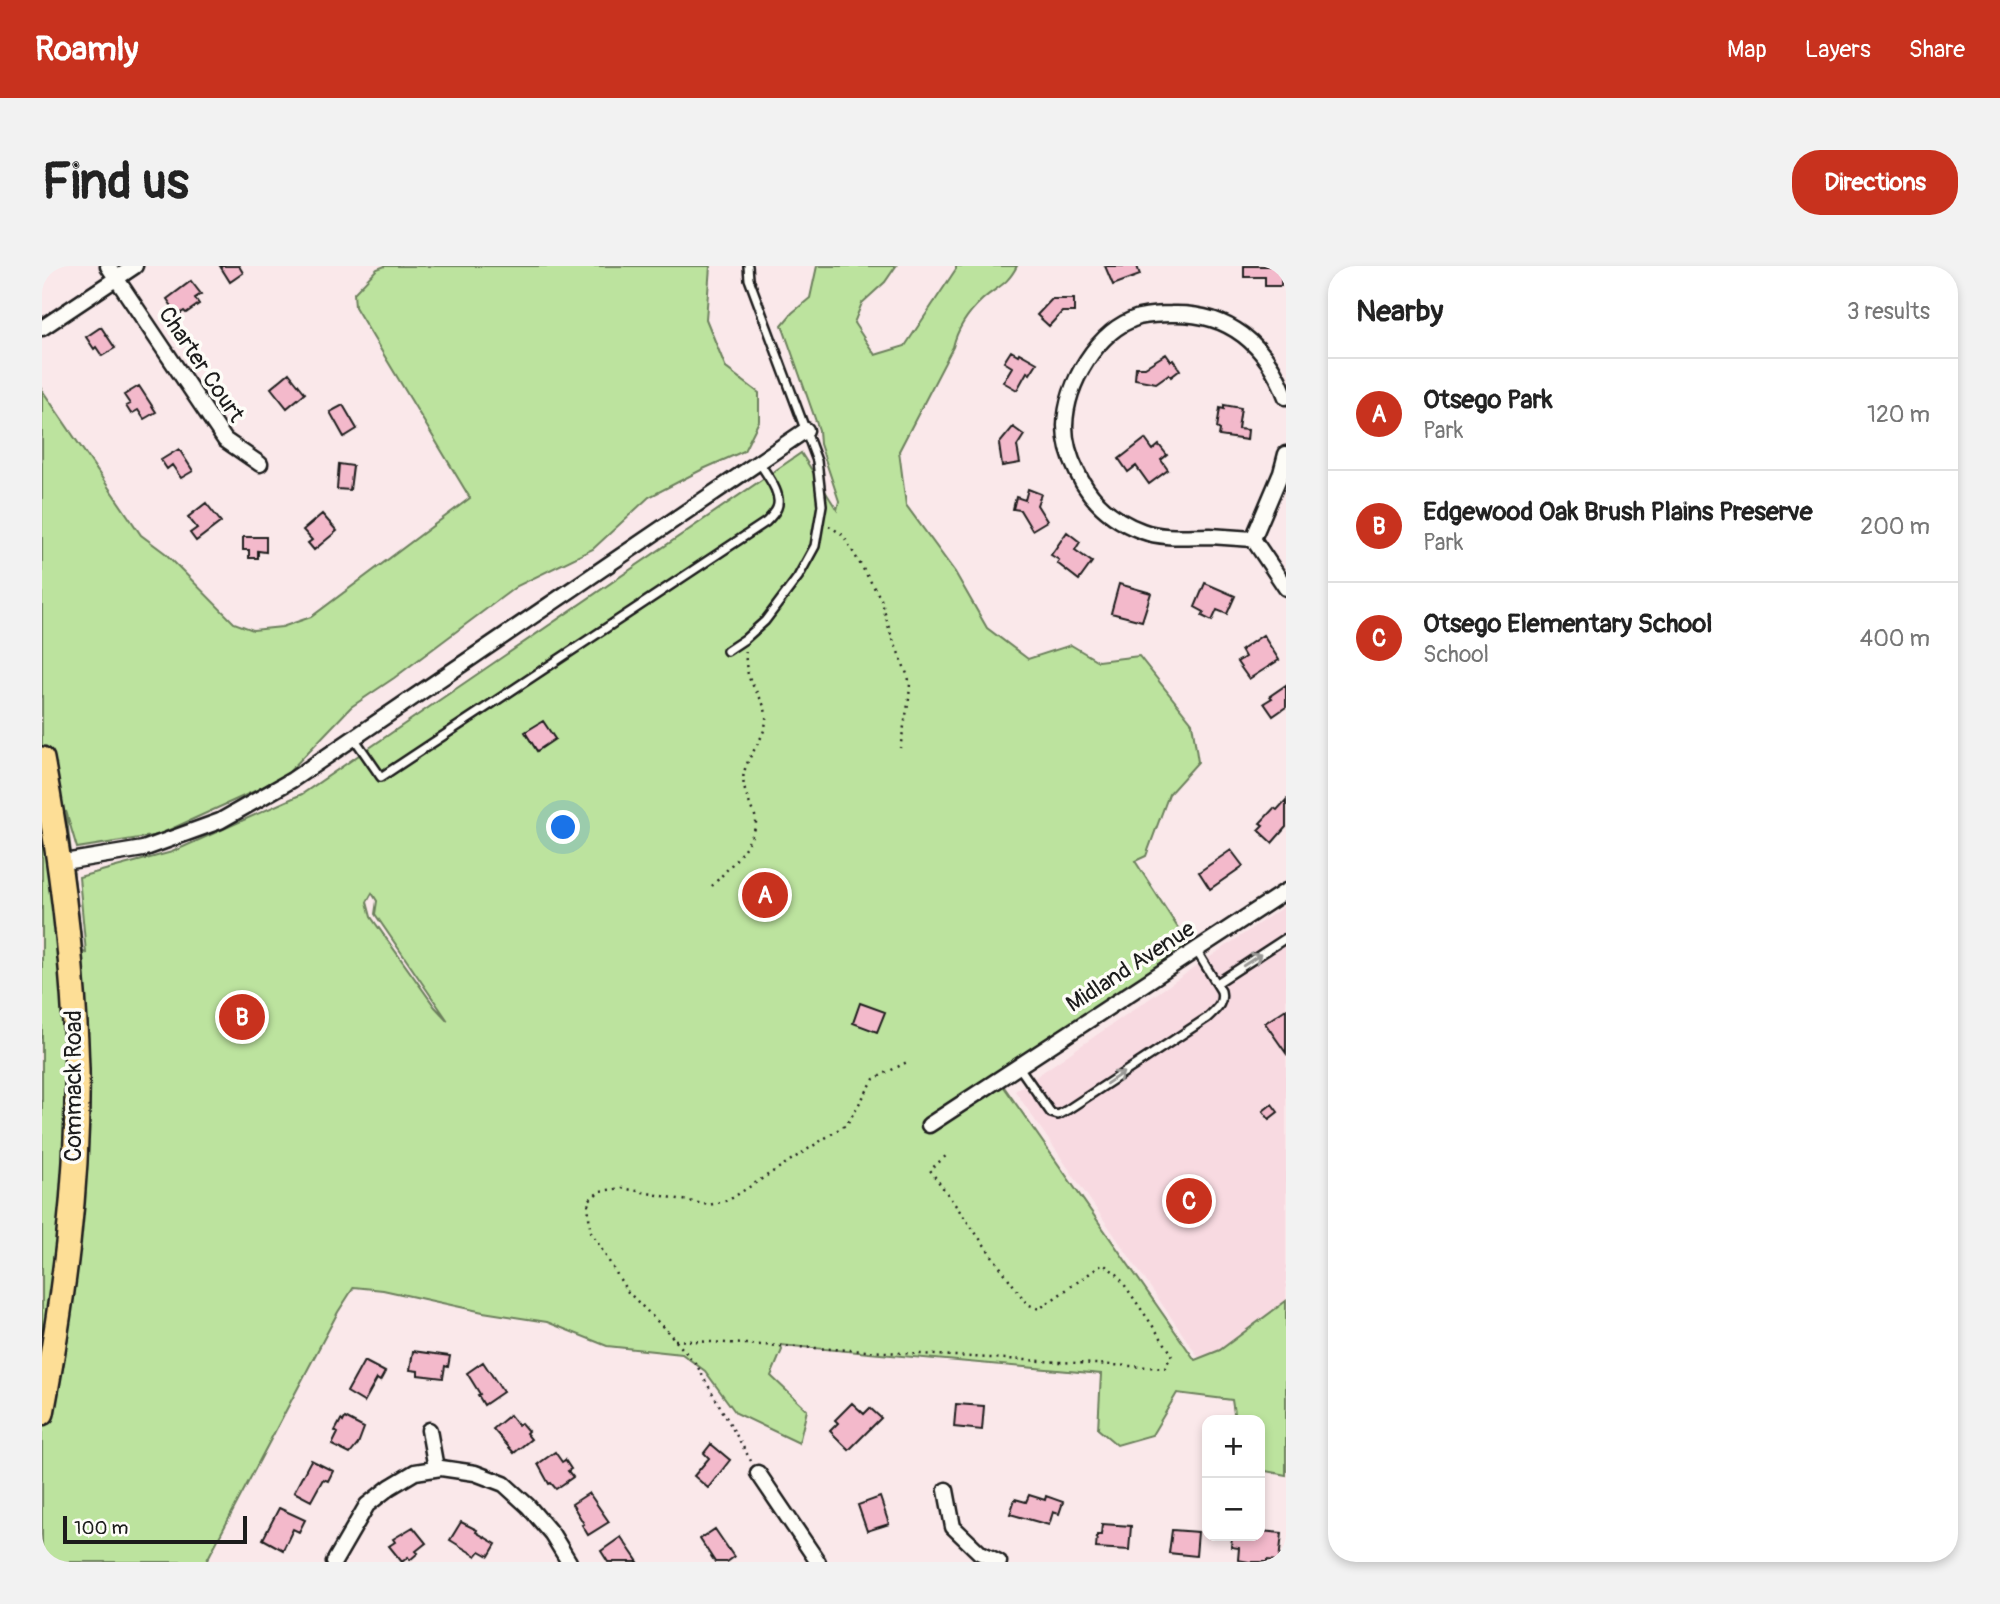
<!DOCTYPE html>
<html lang="en">
<head>
<meta charset="utf-8">
<style>
	body { margin:0; font-family:Pangolin,sans-serif; background:#f2f2f2; color:#222 }
	.controls { position:absolute; right:21px; bottom:21px; display:grid; overflow:hidden; border-radius:14px; box-shadow:0 4px 10px #0003 }
	.controls button { width:63px; height:63px; display:grid; place-items:center; padding:0; border:0; border-bottom:2px solid #e0e0e0; background:#fff; color:#222; font:35px sans-serif }
	.scale { position:absolute; left:21px; bottom:18px; width:184px; box-sizing:border-box; padding-left:7px; border:4px solid #1c1c1c; border-top:0; font-size:19px; line-height:24px; white-space:nowrap; color:#1c1c1c; -webkit-text-stroke:5px #fdfcf7; paint-order:stroke }
	.you { position:absolute; left:522px; top:562px; width:24px; height:24px; margin:-18px; border:5px solid #fff; border-radius:50%; background:#1a73e8; box-shadow:0 0 0 10px #1a73e833 }
	.badge { display:grid; place-items:center; width:46px; height:46px; border-radius:50%; background:#c8321e; color:#fff; font-size:23px; font-weight:700 }
	.pin { position:absolute; translate:-50% -50%; border:4px solid #fff; box-shadow:0 2px 7px #0006 }
	.list { margin:0; padding:0; list-style:none }
	h2 { display:flex; justify-content:space-between; align-items:center; height:91px; margin:0; padding:0 28px; font-size:30px }
	h2 small { font-size:23px; font-weight:400; color:#767676 }
	.list li { display:grid; grid-template-columns:46px 1fr auto; gap:21px; align-items:center; box-sizing:border-box; height:112px; padding:0 28px; border-top:2px solid #e0e0e0 }
	.list b { display:block; font-size:26px; white-space:nowrap }
	.list p { margin:0; font-size:23px; white-space:nowrap; color:#767676 }
	.list em { font-size:23px; font-style:normal; color:#767676 }
	.map { position:relative; flex:none; width:1244px; height:1296px; overflow:hidden; border-radius:28px }
	header { display:flex; align-items:center; gap:42px; box-sizing:border-box; height:98px; padding:0 35px; background:#c8321e; color:#fff }
	header strong { font-size:33px }
	nav { display:flex; gap:38px; margin-inline-start:auto; font-size:24px }
	.intro { display:flex; align-items:center; justify-content:space-between; box-sizing:border-box; height:168px; padding:0 42px }
	h1 { margin:0; font-size:49px }
	.button { padding:18px 32px; border-radius:28px; background:#c8321e; color:#fff; font-size:24px; font-weight:700 }
	main { display:flex; gap:42px; padding:0 42px }
	aside { flex:1; background:#fff; border-radius:28px; box-shadow:0 4px 10px #0003 }
	.map>svg:first-child { display:block }
</style>
</head>
<body>
<header>
<strong>Roamly</strong>
<nav><a>Map</a><a>Layers</a><a>Share</a></nav>
</header>
<div class="intro"><h1>Find us</h1><a class="button">Directions</a></div>
<main>
<div class="map">
<svg width="1244" height="1296" viewBox="0 0 1244 1296">
	<rect width="100%" height="100%" fill="#fae8ea"/>
	<filter id="ink" filterUnits="userSpaceOnUse"><feTurbulence type="fractalNoise" baseFrequency=".0143" numOctaves="2"/><feDisplacementMap in="SourceGraphic" scale="14" xChannelSelector="R" yChannelSelector="G"/><feConvolveMatrix kernelMatrix="1 2 1 2 8 2 1 2 1" color-interpolation-filters="sRGB"/></filter>
	<g filter="url(#ink)">
		<path fill="#f8dae1" d="M 1244,639 L 1244,1046 L 1164,1102 L 973,825 Z"/>
		<path fill="#bce39e" stroke="#6c805d" stroke-width="2" fill-rule="evenodd" d="M 343,0 L 668,0 L 664,53 L 684,102 L 717,127 L 717,155 L 702,185 L 661,203 L 607,231 L 551,283 L 475,320 L 352,412 L 309,441 L 245,508 L 215,524 L 116,569 L 35,582 L 24,545 L 41,686 L 44,687 L 37,611 L 130,586 L 260,528 L 759,187 L 795,244 L 797,235 L 778,178 L 777,164 L 740,59 L 750,47 L 768,32 L 775,0 L 854,0 L 843,16 L 820,37 L 812,57 L 833,89 L 863,80 L 914,3 L 914,0 L 975,0 C 964,21 955,20 940,34 C 926,47 915,64 911,81 L 857,185 L 864,239 L 913,306 L 945,362 L 986,393 L 1029,379 L 1056,395 L 1097,390 L 1150,457 L 1156,496 L 1127,528 L 1104,590 L 1093,595 L 1147,679 L 953,808 L 1153,1094 L 1178,1084 L 1244,1035 L 1244,1209 L 1218,1204 L 1218,1154 L 1193,1154 L 1190,1134 L 1135,1127 L 1110,1169 L 1075,1179 L 1056,1163 L 1059,1108 L 739,1079 L 740,1084 L 729,1110 L 765,1144 L 757,1177 L 694,1147 L 663,1105 L 640,1088 L 565,1080 L 505,1056 L 441,1046 L 341,1024 L 312,1021 L 296,1046 L 164,1296 L 0,1296 L 0,124 L 99,269 L 123,287 L 192,357 L 211,364 L 240,361 L 269,351 L 428,232 L 313,41 L 312,27 L 335,3 ZM 330,627 L 335,635 L 333,648 L 406,755 L 393,741 L 329,651 L 325,636 Z"/>
		<path fill="#f3b9cb" stroke="#1c1c1c" stroke-width="2" d="M 178,0 L 197,0 L 201,7 L 188,16 Z
			M 1063,0 L 1095,0 L 1098,9 L 1071,19 Z
			M 1202,0 L 1240,0 L 1239,20 L 1223,20 L 1223,11 L 1202,11 Z
			M 149,15 L 159,28 L 153,32 L 157,38 L 144,47 L 142,45 L 136,49 L 125,33 Z
			M 1010,33 L 1032,33 L 1032,46 L 1020,46 L 1007,60 L 995,49 Z
			M 59,61 L 73,82 L 60,90 L 54,81 L 52,83 L 44,71 Z
			M 969,85 L 976,89 L 977,87 L 995,97 L 988,108 L 985,106 L 975,124 L 961,116 L 970,101 L 962,96 Z
			M 1124,88 L 1129,95 L 1131,94 L 1138,104 L 1129,111 L 1127,108 L 1114,117 L 1093,113 L 1094,101 L 1103,101 Z
			M 247,107 L 263,127 L 245,142 L 229,122 Z
			M 97,120 L 114,146 L 102,153 L 96,144 L 89,148 L 84,140 L 88,138 L 82,129 Z
			M 301,139 L 315,163 L 302,171 L 288,146 Z
			M 1182,139 L 1199,142 L 1196,163 L 1206,164 L 1205,174 L 1177,170 L 1178,164 L 1175,162 L 1178,142 L 1182,143 Z
			M 971,161 L 982,169 L 975,180 L 978,197 L 960,200 L 957,178 Z
			M 1103,173 L 1111,184 L 1117,179 L 1125,189 L 1119,194 L 1126,204 L 1107,218 L 1094,200 L 1086,206 L 1077,193 Z
			M 137,183 L 151,205 L 139,212 L 130,199 L 125,203 L 119,194 Z
			M 297,198 L 311,200 L 308,224 L 295,223 Z
			M 986,223 L 999,228 L 995,239 L 1005,255 L 990,264 L 978,244 L 971,243 L 974,231 L 983,234 Z
			M 164,237 L 179,256 L 154,275 L 148,267 L 155,262 L 146,251 Z
			M 280,248 L 295,265 L 272,284 L 266,277 L 270,274 L 261,264 Z
			M 1025,266 L 1038,276 L 1033,284 L 1050,296 L 1037,314 L 1015,297 L 1017,294 L 1009,289 Z
			M 201,271 L 224,271 L 224,286 L 216,285 L 216,292 L 207,292 L 207,284 L 201,284 Z
			M 1163,317 L 1193,330 L 1185,348 L 1175,344 L 1170,355 L 1160,350 L 1162,346 L 1153,341 Z
			M 1077,318 L 1109,327 L 1100,355 L 1069,347 Z
			M 1221,369 L 1237,394 L 1207,413 L 1195,396 L 1203,391 L 1199,384 Z
			M 1244,419 L 1244,441 L 1231,450 L 1222,437 L 1230,432 L 1228,430 Z
			M 501,455 L 513,473 L 495,485 L 483,466 Z
			M 1244,534 L 1244,561 L 1230,577 L 1216,564 L 1221,559 L 1218,557 L 1232,542 L 1235,544 Z
			M 1189,584 L 1201,600 L 1168,623 L 1157,606 Z
			M 818,737 L 843,746 L 835,766 L 811,757 Z
			M 1244,743 L 1244,787 L 1223,757 Z
			M 1230,838 L 1236,846 L 1227,853 L 1221,845 Z
			M 371,1085 L 408,1090 L 406,1101 L 403,1100 L 401,1112 L 376,1109 L 376,1105 L 368,1104 Z
			M 322,1095 L 343,1106 L 338,1115 L 335,1113 L 322,1136 L 305,1126 Z
			M 441,1096 L 461,1126 L 442,1139 L 436,1129 L 438,1128 L 425,1107 Z
			M 810,1137 L 822,1148 L 828,1142 L 839,1152 L 807,1184 L 788,1165 L 796,1157 L 793,1154 Z
			M 914,1138 L 942,1140 L 940,1164 L 912,1161 Z
			M 468,1149 L 476,1159 L 479,1157 L 486,1165 L 484,1167 L 489,1173 L 472,1187 L 451,1163 Z
			M 303,1152 L 322,1162 L 316,1178 L 308,1188 L 290,1179 L 296,1167 L 293,1165 L 299,1154 L 301,1156 Z
			M 669,1178 L 688,1194 L 666,1222 L 652,1210 L 667,1192 L 662,1187 Z
			M 513,1186 L 520,1196 L 523,1194 L 529,1203 L 526,1205 L 531,1211 L 514,1223 L 509,1217 L 507,1218 L 496,1198 Z
			M 269,1194 L 291,1205 L 286,1215 L 281,1213 L 269,1235 L 252,1226 Z
			M 547,1227 L 567,1256 L 546,1269 L 540,1259 L 542,1258 L 530,1238 Z
			M 987,1229 L 1003,1234 L 1004,1230 L 1021,1236 L 1017,1248 L 1011,1246 L 1007,1259 L 968,1248 L 973,1233 L 984,1236 Z
			M 838,1231 L 847,1258 L 825,1265 L 816,1239 Z
			M 237,1242 L 263,1254 L 257,1266 L 251,1263 L 241,1284 L 221,1273 Z
			M 419,1256 L 435,1264 L 434,1266 L 454,1278 L 447,1290 L 438,1285 L 434,1290 L 408,1274 Z
			M 1060,1258 L 1089,1260 L 1087,1284 L 1054,1282 L 1055,1269 L 1059,1269 Z
			M 371,1261 L 384,1277 L 374,1285 L 376,1287 L 368,1294 L 366,1291 L 360,1296 L 347,1280 L 353,1276 L 351,1273 Z
			M 673,1263 L 692,1291 L 685,1296 L 673,1296 L 658,1273 Z
			M 1130,1264 L 1156,1266 L 1154,1290 L 1127,1287 Z
			M 1218,1265 L 1240,1267 L 1237,1295 L 1225,1294 L 1225,1296 L 1207,1296 L 1196,1294 L 1197,1282 L 1189,1281 L 1190,1270 L 1218,1270 Z
			M 579,1271 L 596,1296 L 566,1296 L 559,1285 Z"/>
		<g fill="none" stroke-linecap="round" stroke-linejoin="round">
			<g stroke="#1c1c1c" stroke-width="12">
				<path id="service" d="M 685,385 L 703,373 L 723,355 L 756,311 L 773,280 L 780,239 L 775,195 L 707,13 L 706,0
					M 312,472 L 339,511 L 724,256 C 728,252 733,247 735,242 C 741,228 724,208 717,196
					M 1175,717 L 1244,672
					M 977,801 L 1009,847 L 1016,849 L 1025,844 L 1165,752 C 1174,743 1182,738 1179,725 L 1154,684"/>
			</g>
			<g stroke="#1c1c1c" stroke-width="19">
				<path id="minor" d="M 66,0 L 183,174 L 218,198
					M 0,62 L 93,0
					M 1244,131 C 1224,78 1187,46 1129,48 C 1118,48 1107,49 1097,51 C 1055,64 1024,118 1023,160 C 1023,175 1028,192 1035,206 C 1048,234 1070,254 1100,265 C 1121,273 1146,270 1168,270 C 1183,271 1197,272 1211,273 L 1239,207 L 1244,188
					M 1211,273 L 1244,322
					M 16,597 L 101,583 L 178,555 L 250,514 L 764,164
					M 887,859 L 1244,625
					M 387,1164 L 394,1202
					M 716,1207 L 776,1296
					M 904,1224 L 911,1261 L 937,1286 L 957,1296
					M 292,1296 L 325,1239 L 348,1221 L 373,1206 L 399,1202 L 433,1207 L 462,1218 L 486,1240 L 510,1268 L 527,1296"/>
			</g>
			<g stroke="#1c1c1c" stroke-width="28">
				<path id="primary" d="M 0,493 C 19,595 32,700 35,804 C 37,919 21,1034 0,1147"/>
			</g>
			<path stroke="#1c1c1c" stroke-width="2.5" stroke-dasharray="2 5" stroke-linecap="butt" d="M 787,260 L 801,269 L 839,333 L 848,366 L 865,408 L 868,417 L 867,433 L 858,482
				M 670,620 C 683,606 715,574 714,554 C 714,550 711,547 710,544 C 705,530 698,517 703,503 C 709,484 726,469 724,448 C 722,435 713,425 708,414 C 704,404 703,393 704,382
				M 633,1074 L 1123,1102 L 1130,1088 L 1075,1008 L 1061,998 L 997,1043 L 985,1038 L 888,904 L 906,888
				M 709,1195 L 654,1098 L 626,1066 L 585,1025 L 548,964 L 546,935 L 558,925 L 580,922 L 667,939 L 687,934 L 805,858 L 832,813 L 867,795"/>
			<use href="#service" stroke="#fdfcf7" stroke-width="7"/>
			<use href="#minor" stroke="#fdfcf7" stroke-width="14"/>
			<use href="#primary" stroke="#fdde96" stroke-width="23"/>
		</g>
		<defs><path id="oneway-shaft" d="M-6 0H5M1.5-3L5.5 0L1.5 3" fill="none" stroke-width="1.6" stroke-linecap="round" stroke-linejoin="round" transform="scale(1.75)"/></defs>
		<g stroke="#989794">
			<use href="#oneway-shaft" transform="translate(1210 694) rotate(-33)"/>
			<use href="#oneway-shaft" transform="translate(1073 812) rotate(-34)"/>
		</g>
	</g>
	<g text-anchor="middle" stroke-width="7" stroke-linejoin="round" paint-order="stroke">
		<g font-size="23" fill="#1c1c1c" stroke="#fdfcf7">
			<text transform="translate(160 98) rotate(56)" y="8">Charter Court</text>
			<text transform="translate(1088 700) rotate(-33)" y="8">Midland Avenue</text>
			<text transform="translate(31 820) rotate(-90)" y="8">Commack Road</text>
		</g>
	</g>
</svg>
<div class="controls">
<button>+</button>
<button>−</button>
</div>
<div class="scale">100 m</div>
<div class="you"></div>
<div class="pin badge" style="left:723px;top:629px">A</div>
<div class="pin badge" style="left:200px;top:751px">B</div>
<div class="pin badge" style="left:1147px;top:935px">C</div>
</div>
<aside>
<h2>Nearby<small>3 results</small></h2>
<ul class="list">
<li><span class="badge">A</span><div><b>Otsego Park</b><p>Park</p></div><em>120 m</em></li>
<li><span class="badge">B</span><div><b>Edgewood Oak Brush Plains Preserve</b><p>Park</p></div><em>200 m</em></li>
<li><span class="badge">C</span><div><b>Otsego Elementary School</b><p>School</p></div><em>400 m</em></li>
</ul>
</aside>
</main>
</body>
</html>
